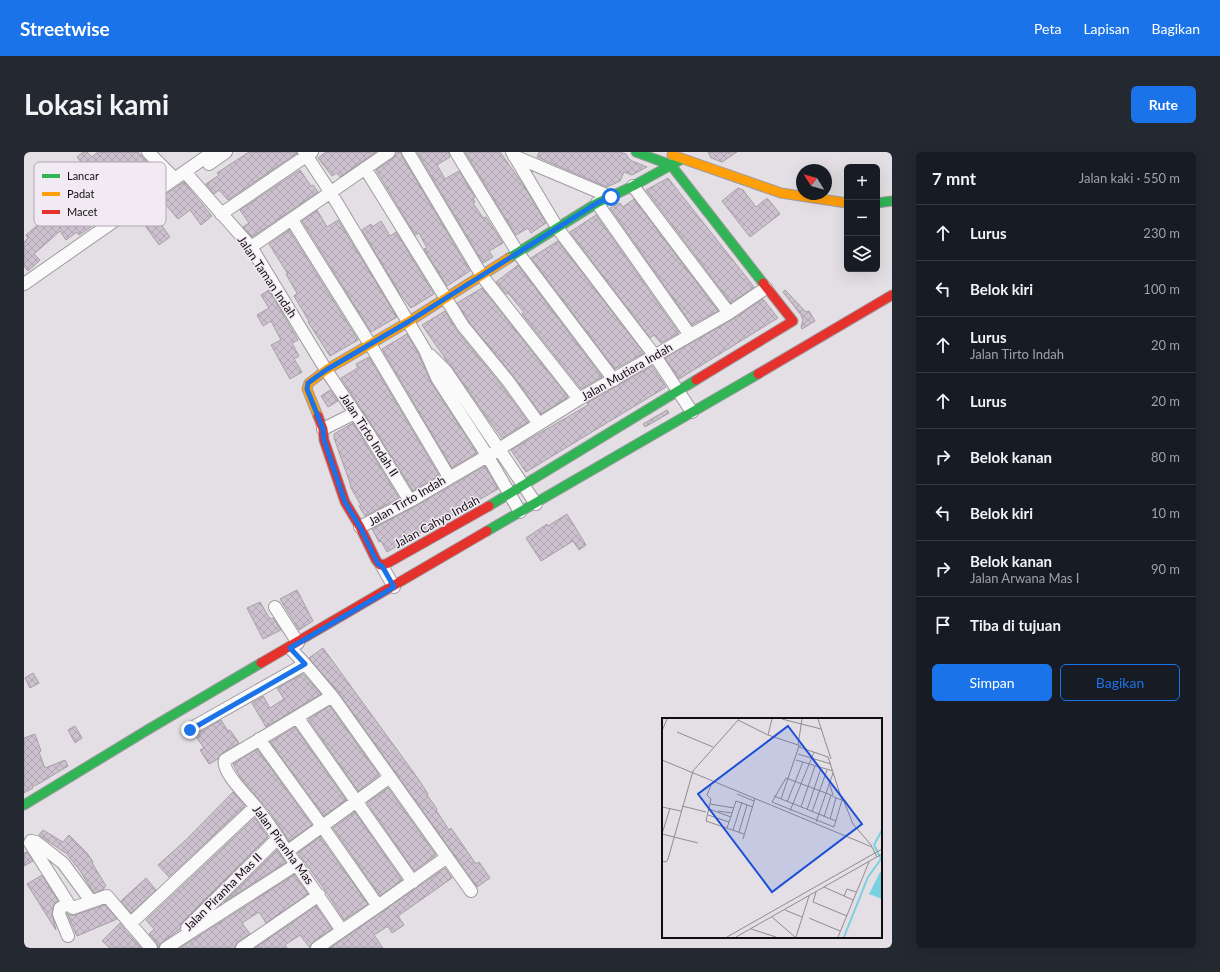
<!DOCTYPE html>
<html lang="id">
<head>
<meta charset="utf-8">
<style>
	body { margin:0; font-family:Lato,sans-serif; background:#242831; color:#f1f3f6 }
	.controls { position:absolute; right:12px; top:12px; display:grid; overflow:hidden; border-radius:6px; box-shadow:0 4px 16px #0002 }
	.controls button { width:36px; height:36px; display:grid; place-items:center; padding:0; border:0; border-bottom:1px solid #363941; background:#171b24; color:#f1f3f6; font:20px sans-serif }
	.compass { position:absolute; left:772px; top:12px; width:36px; height:36px; border-radius:50%; background:#171b24; box-shadow:0 4px 16px #0002; rotate:307deg }
	.stop { position:absolute; width:12px; height:12px; margin:-9px; border:3px solid #1a73e8; border-radius:50%; background:#fff }
	.stop.end { background:#1a73e8; border-color:#fff; box-shadow:0 1px 4px #0008 }
	.list { margin:0; padding:0; list-style:none }
	h2 { display:flex; justify-content:space-between; align-items:center; height:52px; margin:0; padding:0 16px; font-size:17px }
	h2 small { font-size:13px; font-weight:400; color:#9ea1a6 }
	.list li { display:grid; grid-template-columns:26px 1fr auto; gap:12px; align-items:center; box-sizing:border-box; height:56px; padding:0 16px; border-top:1px solid #363941 }
	.list b { display:block; font-size:15px; white-space:nowrap }
	.list p { margin:0; font-size:13px; white-space:nowrap; color:#9ea1a6 }
	.list em { font-size:13px; font-style:normal; color:#9ea1a6 }
	.actions { display:flex; gap:8px; padding:12px 16px }
	.actions a { flex:1; padding:9px 0; border:1px solid #1a73e8; border-radius:6px; text-align:center; font-size:14px; color:#1a73e8 }
	.actions .main { background:#1a73e8; color:#fff }
	.icon { flex:none; width:22px; height:22px; fill:none; stroke:currentColor; stroke-width:2; stroke-linecap:round; stroke-linejoin:round }
	.map { position:relative; flex:none; width:868px; height:796px; overflow:hidden; border-radius:6px }
	header { display:flex; align-items:center; gap:24px; box-sizing:border-box; height:56px; padding:0 20px; background:#1a73e8; color:#fff }
	header strong { font-size:19px }
	nav { display:flex; gap:22px; margin-inline-start:auto; font-size:14px }
	.intro { display:flex; align-items:center; justify-content:space-between; box-sizing:border-box; height:96px; padding:0 24px }
	h1 { margin:0; font-size:28px }
	.button { padding:10px 18px; border-radius:6px; background:#1a73e8; color:#fff; font-size:14px; font-weight:700 }
	main { display:flex; gap:24px; padding:0 24px }
	aside { flex:1; background:#171b24; border-radius:6px; box-shadow:0 4px 16px #0002 }
	.map>svg:first-child { display:block }
</style>
</head>
<body>
<header>
<strong>Streetwise</strong>
<nav><a>Peta</a><a>Lapisan</a><a>Bagikan</a></nav>
</header>
<div class="intro"><h1>Lokasi kami</h1><a class="button">Rute</a></div>
<main>
<div class="map">
<svg width="868" height="796" viewBox="0 0 868 796">
	<defs>
		<pattern id="building-cross-hatch" width="8" height="8" patternUnits="userSpaceOnUse"><rect width="8" height="8" fill="#cdc0cf"/><path d="M0 0l8 8M0 8l8-8" fill="none" stroke="#afa4b1"/></pattern>
	</defs>
	<rect width="100%" height="100%" fill="#e4dfe4"/>
	<path fill="url(#building-cross-hatch)" stroke="#a4a0a4" d="M 59,0 L 63,0 L 68,5 L 74,0 L 114,0 L 134,22 L 125,31 L 111,14 L 101,22 L 110,35 L 101,43 L 97,39 L 81,61 L 61,47 L 73,30 L 53,5 Z
		M 225,0 L 273,0 L 273,1 L 204,48 L 195,38 L 190,42 L 182,32 L 195,23 L 193,21 Z
		M 302,0 L 352,0 L 316,25 L 313,21 L 308,24 L 294,6 Z
		M 372,0 L 377,0 L 378,4 L 446,119 L 423,134 L 400,97 L 403,96 L 395,81 L 391,83 L 352,18 L 369,6 Z
		M 393,0 L 425,0 L 426,5 L 413,13 L 421,27 L 435,19 L 451,45 L 449,46 L 451,50 L 449,51 L 459,66 L 462,65 L 479,91 L 465,99 L 469,105 L 459,111 Z
		M 441,0 L 476,0 L 500,34 L 522,71 L 507,81 L 504,76 L 492,83 Z
		M 515,0 L 596,0 L 602,2 L 605,7 L 608,9 L 623,15 L 608,23 L 600,20 L 596,29 L 583,35 L 513,5 Z
		M 684,0 L 713,0 L 698,10 L 687,6 Z
		M 276,18 L 287,34 L 289,33 L 294,40 L 228,85 L 219,75 L 225,71 L 216,58 Z
		M 644,26 L 730,135 L 707,151 L 622,38 Z
		M 160,30 L 188,64 L 177,73 L 166,58 L 154,67 L 136,46 Z
		M 40,36 L 67,75 L 55,83 L 53,80 L 42,88 L 36,79 L 10,102 L 16,108 L 4,119 L 0,114 L 0,90 L 4,86 L 2,83 L 22,66 L 17,60 L 32,50 L 28,45 Z
		M 714,36 L 719,38 L 732,55 L 742,47 L 744,47 L 756,62 L 726,85 L 698,49 Z
		M 610,47 L 694,159 L 668,173 L 586,56 L 596,51 L 599,55 Z
		M 293,58 L 303,75 L 314,68 L 373,165 L 347,180 L 278,69 Z
		M 572,63 L 655,181 L 637,191 L 630,183 L 626,186 L 546,80 Z
		M 131,64 L 146,85 L 135,93 L 120,72 Z
		M 357,69 L 366,84 L 372,80 L 410,142 L 387,156 L 376,142 L 338,78 L 347,72 L 348,75 Z
		M 265,78 L 334,188 L 306,204 L 284,170 L 285,169 L 270,144 L 273,141 L 262,122 L 264,122 L 245,92 Z
		M 534,89 L 620,201 L 591,217 L 507,106 Z
		M 494,113 L 578,225 L 557,237 L 498,162 L 500,160 L 484,141 L 482,142 L 472,130 Z
		M 458,136 L 544,245 L 517,262 L 490,225 L 445,170 L 433,151 Z
		M 245,138 L 274,188 L 268,191 L 275,204 L 270,207 L 278,220 L 266,227 L 247,193 L 257,188 L 247,169 L 239,174 L 233,163 L 245,156 L 237,143 Z
		M 761,138 L 782,160 L 785,159 L 791,169 L 778,177 L 777,175 L 779,168 L 777,163 L 759,140 Z
		M 739,147 L 754,166 L 655,227 L 641,206 L 709,167 Z
		M 421,159 L 433,179 L 478,234 L 504,270 L 478,286 L 464,267 L 428,215 L 421,207 L 421,206 L 398,173 Z
		M 383,182 L 394,201 L 407,230 L 453,301 L 428,316 L 358,197 Z
		M 345,205 L 415,323 L 389,339 L 349,275 L 317,226 L 334,216 L 332,212 Z
		M 628,214 L 642,235 L 502,320 L 487,298 L 564,253 L 563,251 Z
		M 306,238 L 314,249 L 304,255 L 297,244 Z
		M 643,258 L 645,261 L 621,275 L 619,272 Z
		M 329,271 L 375,346 L 341,364 L 335,354 L 337,353 L 327,336 L 326,331 L 310,286 L 310,282 Z
		M 461,314 L 474,337 L 363,400 L 357,389 L 355,390 L 348,377 L 390,355 Z
		M 543,362 L 562,393 L 555,398 L 549,389 L 517,409 L 502,386 L 523,372 L 524,374 Z
		M 273,438 L 289,469 L 275,478 L 256,447 Z
		M 236,450 L 246,467 L 249,466 L 257,478 L 239,487 L 223,456 Z
		M 299,496 L 395,628 L 404,642 L 403,643 L 413,657 L 412,658 L 425,678 L 427,676 L 452,712 L 455,710 L 466,726 L 453,735 L 314,540 L 285,506 Z
		M 9,521 L 15,531 L 6,536 L 1,526 Z
		M 279,522 L 297,542 L 242,575 L 228,551 L 239,544 L 246,556 L 260,547 L 253,536 Z
		M 306,554 L 355,623 L 334,639 L 284,567 Z
		M 197,568 L 204,579 L 206,578 L 215,591 L 197,602 L 194,607 L 185,612 L 176,598 L 180,596 L 171,583 Z
		M 51,574 L 58,586 L 51,591 L 44,578 Z
		M 271,575 L 322,648 L 300,664 L 246,590 Z
		M 11,582 L 17,599 L 15,600 L 21,616 L 41,608 L 44,614 L 16,631 L 8,635 L 9,636 L 0,641 L 0,586 Z
		M 233,597 L 288,673 L 265,689 L 245,659 L 217,627 L 209,612 Z
		M 364,636 L 412,703 L 390,719 L 343,651 Z
		M 209,640 L 221,654 L 145,725 L 134,713 L 163,687 Z
		M 331,660 L 378,728 L 356,744 L 309,676 Z
		M 231,666 L 244,685 L 158,771 L 156,777 L 138,790 L 134,796 L 133,791 L 125,782 L 130,777 L 122,768 Z
		M 19,678 L 39,690 L 45,683 L 63,701 L 69,710 L 68,711 L 82,734 L 80,736 L 80,737 L 70,741 L 53,714 L 52,714 L 43,702 L 15,683 Z
		M 296,685 L 344,752 L 320,768 L 301,738 L 274,701 Z
		M 253,698 L 262,710 L 200,750 Z
		M 3,700 L 9,709 L 0,714 L 0,701 Z
		M 421,716 L 428,726 L 374,764 L 380,773 L 368,781 L 364,774 L 350,783 L 359,796 L 306,796 Z
		M 18,723 L 34,749 L 30,752 L 28,761 L 32,778 L 3,732 Z
		M 270,723 L 284,742 L 242,771 L 235,760 L 218,771 L 226,782 L 213,790 L 211,796 L 156,796 Z
		M 122,726 L 132,738 L 107,761 L 97,749 Z
		M 81,753 L 93,767 L 53,784 L 43,761 L 45,763 L 51,763 Z
		M 292,754 L 308,777 L 289,790 L 286,796 L 276,783 L 261,793 L 263,796 L 231,796 Z
		M 96,771 L 100,777 L 117,796 L 86,796 L 78,789 Z"/>
	<g fill="none" stroke-linecap="round" stroke-linejoin="round">
		<g stroke="#9f9b9f" stroke-width="14">
			<path id="street" d="M 124,0 L 151,27
				M 280,0 L 307,41 L 401,198 L 413,226 L 463,303 L 496,360
				M 384,0 L 458,124 L 555,247
				M 432,0 L 494,101 L 590,228
				M 488,0 L 534,77 L 631,204 L 668,260
				M 490,4 L 587,45
				M 185,12 L 202,0
				M 341,16 L 439,174 L 484,229 L 515,272
				M 161,20 L 227,95 L 302,218 L 343,279 L 386,349
				M 609,34 L 705,161
				M 573,51 L 666,183
				M 197,62 L 288,0
				M 268,68 L 349,197 L 425,325
				M 227,95 L 365,0
				M 0,132 L 189,0
				M 406,203 L 422,219 L 512,352
				M 299,277 L 331,261
				M 336,375 L 386,349 L 475,297 L 555,247 L 705,161 L 742,136
				M 358,414 L 370,435
				M 251,455 L 274,491
				M 266,496 L 281,512 L 308,544 L 447,739
				M 308,544 L 201,608 C 197,619 223,644 230,653 C 242,667 252,683 262,698 C 281,725 300,751 318,779
				M 273,565 L 389,730
				M 166,577 L 281,512
				M 235,587 L 298,674 L 354,754
				M 264,699 L 366,625
				M 67,749 L 39,711 L 12,690 L 7,689 L 6,691 L 46,754 L 49,756 L 83,744 L 127,796
				M 106,772 L 231,655
				M 163,776 L 254,686
				M 44,784 L 35,762 L 36,756 L 44,752
				M 142,796 L 273,712
				M 218,796 L 295,743
				M 293,796 L 354,754 L 423,705"/>
		</g>
		<g stroke="#9f9b9f" stroke-width="11">
			<path id="fast" d="M 612,0 L 647,13 L 739,131
				M 853,51 L 868,49
				M 485,106 L 573,51 L 609,34 L 658,7
				M 465,354 L 672,228
				M 463,379 L 734,222
				M 0,653 L 125,577 L 237,511"/>
		</g>
		<g stroke="#9f9b9f" stroke-width="11">
			<path id="slow" d="M 648,3 L 757,41 L 823,51
				M 294,264 L 283,237 L 285,231 L 302,218 L 384,170 L 485,106"/>
		</g>
		<g stroke="#9f9b9f" stroke-width="11">
			<path id="jam" d="M 734,222 L 868,143
				M 672,228 L 769,169 L 739,131
				M 294,264 L 299,277 L 300,288 L 321,350 L 336,375 L 352,408 L 356,413 L 362,412 L 465,354
				M 237,511 L 463,379"/>
		</g>
		<use href="#street" stroke="#fbfafb" stroke-width="12"/>
		<use href="#fast" stroke="#30b455" stroke-width="9"/>
		<use href="#slow" stroke="#ff9f0a" stroke-width="9"/>
		<use href="#jam" stroke="#e5322d" stroke-width="9"/>
	</g>
	<g fill="none" stroke-linecap="round" stroke-linejoin="round">
		<path stroke="#1a73e8" stroke-width="5" d="M 166,578 L 281,512 L 266,496 L 370,435 L 358,414 L 354,412 L 352,408 L 336,375 L 321,350 L 300,288 L 299,277 L 283,237 L 284,231 L 302,218 L 384,170 L 573,51 L 587,45"/>
	</g>
	<g text-anchor="middle" stroke-width="3" stroke-linejoin="round" paint-order="stroke">
		<g font-size="12" fill="#110e11" stroke="#f2eaf3">
			<text transform="translate(243 125) rotate(56)" y="4">Jalan Taman Indah</text>
			<text transform="translate(603 220) rotate(-30)" y="4">Jalan Mutiara Indah</text>
			<text transform="translate(345 283) rotate(57)" y="4">Jalan Tirto Indah II</text>
			<text transform="translate(383 349) rotate(-30)" y="4">Jalan Tirto Indah</text>
			<text transform="translate(413 370) rotate(-29)" y="4">Jalan Cahyo Indah</text>
			<text transform="translate(259 693) rotate(54)" y="4">Jalan Piranha Mas</text>
			<text transform="translate(199 740) rotate(-45)" y="4">Jalan Piranha Mas II</text>
		</g>
	</g>
	<g transform="translate(638 566)">
		<rect width="220" height="220" fill="#e4dfe4"/>
		<path d="M 218,154 L 220,155 L 220,181 L 207,176 Z" fill="#78d1df"/>
		<path fill="none" stroke="#78d1df" stroke-width="2" d="M 182,219 L 206,159 L 219,141 L 212,127 L 220,112"/>
		<path fill="none" stroke="#908b90" stroke-width="1" d="M 120,1 L 159,11M 156,1 L 169,41M 76,2 L 106,17 L 139,28M 0,13 L 5,1M 15,14 L 51,29M 106,17 L 110,1M 136,27 L 140,1M 137,29 L 166,39 L 180,82 L 172,109 L 110,84 L 124,60 L 169,77 L 174,80 L 180,82 L 181,83M 136,36 L 169,46M 0,42 L 210,129 L 215,139M 134,42 L 171,53M 167,64 L 171,77M 49,67 L 45,77 L 49,81 L 44,103 L 82,116M 75,76 L 92,83M 112,78 L 174,103M 119,81 L 137,28M 181,81 L 191,106 L 210,128M 125,84 L 141,44M 48,86 L 72,90M 20,88 L 44,94M 0,89 L 19,93M 139,89 L 153,48M 8,90 L 0,116 L 36,125M 47,91 L 69,99M 145,92 L 159,50M 56,93 L 70,95M 128,93 L 152,34M 150,94 L 165,52M 46,97 L 67,104M 162,99 L 169,77M 168,101 L 174,80M 154,104 L 171,55M 65,110 L 74,83 L 91,89M 71,112 L 80,84M 77,114 L 85,87M 81,121 L 93,80M 0,143 L 4,144 L 6,141 L 31,53 L 77,1M 162,169 L 191,182M 154,174 L 151,184 L 185,198M 182,178 L 185,171 L 194,174M 123,192 L 140,199M 110,199 L 133,219M 147,200 L 178,213M 89,211 L 114,219M 65,219 L 220,131M 74,219 L 220,136M 134,219 L 147,178M 176,219 L 207,144"/>
		<path fill="#1d4ed8" fill-opacity="0.15" stroke="#1d4ed8" stroke-width="2" d="M 126,8 L 200,106 L 110,174 L 36,76 Z"/>
		<rect width="220" height="220" fill="none" stroke="#110e11" stroke-width="2"/>
	</g>
	<rect x="10" y="10" width="132" height="64" rx="6" fill="#f2eaf3" stroke="#aea8af" stroke-width="1"/>
	<rect x="18" y="22" width="18" height="4" fill="#30b455"/>
	<rect x="18" y="40" width="18" height="4" fill="#ff9f0a"/>
	<rect x="18" y="58" width="18" height="4" fill="#e5322d"/>
	<g font-size="11" fill="#110e11">
		<text x="43" y="28">Lancar</text>
		<text x="43" y="46">Padat</text>
		<text x="43" y="64">Macet</text>
	</g>
</svg>
<div class="controls">
<button>+</button>
<button>−</button>
<button><svg class="icon" aria-label="layers" viewBox="0 0 24 24"><path d="M12 4l9 5-9 5-9-5zM3 14l9 5 9-5"/></svg></button>
</div>
<svg class="compass" viewBox="-18 -18 36 36"><path d="M0-13l5 13h-10z" fill="#e53935"/><path d="M0 13l5-13h-10z" fill="#9ea1a6"/></svg>
<div class="stop" style="left:587px;top:45px"></div>
<div class="stop end" style="left:166px;top:578px"></div>
</div>
<aside>
<h2>7 mnt<small>Jalan kaki · 550 m</small></h2>
<ul class="list">
<li><svg class="icon" aria-label="ahead" viewBox="0 0 24 24"><path d="M12 20V5M6 11l6-6 6 6"/></svg><div><b>Lurus</b></div><em>230 m</em></li>
<li><svg class="icon" aria-label="left" viewBox="0 0 24 24"><path d="M17 20v-9H6M10 6l-5 5 5 5"/></svg><div><b>Belok kiri</b></div><em>100 m</em></li>
<li><svg class="icon" aria-label="ahead" viewBox="0 0 24 24"><path d="M12 20V5M6 11l6-6 6 6"/></svg><div><b>Lurus</b><p>Jalan Tirto Indah</p></div><em>20 m</em></li>
<li><svg class="icon" aria-label="ahead" viewBox="0 0 24 24"><path d="M12 20V5M6 11l6-6 6 6"/></svg><div><b>Lurus</b></div><em>20 m</em></li>
<li><svg class="icon" aria-label="right" viewBox="0 0 24 24"><path d="M7 20v-9h11M14 6l5 5-5 5"/></svg><div><b>Belok kanan</b></div><em>80 m</em></li>
<li><svg class="icon" aria-label="left" viewBox="0 0 24 24"><path d="M17 20v-9H6M10 6l-5 5 5 5"/></svg><div><b>Belok kiri</b></div><em>10 m</em></li>
<li><svg class="icon" aria-label="right" viewBox="0 0 24 24"><path d="M7 20v-9h11M14 6l5 5-5 5"/></svg><div><b>Belok kanan</b><p>Jalan Arwana Mas I</p></div><em>90 m</em></li>
<li><svg class="icon" aria-label="arrive" viewBox="0 0 24 24"><path d="M6 21V4h12l-3 4 3 4H6"/></svg><div><b>Tiba di tujuan</b></div></li>
</ul>
<div class="actions"><a class="main">Simpan</a><a>Bagikan</a></div>
</aside>
</main>
</body>
</html>
